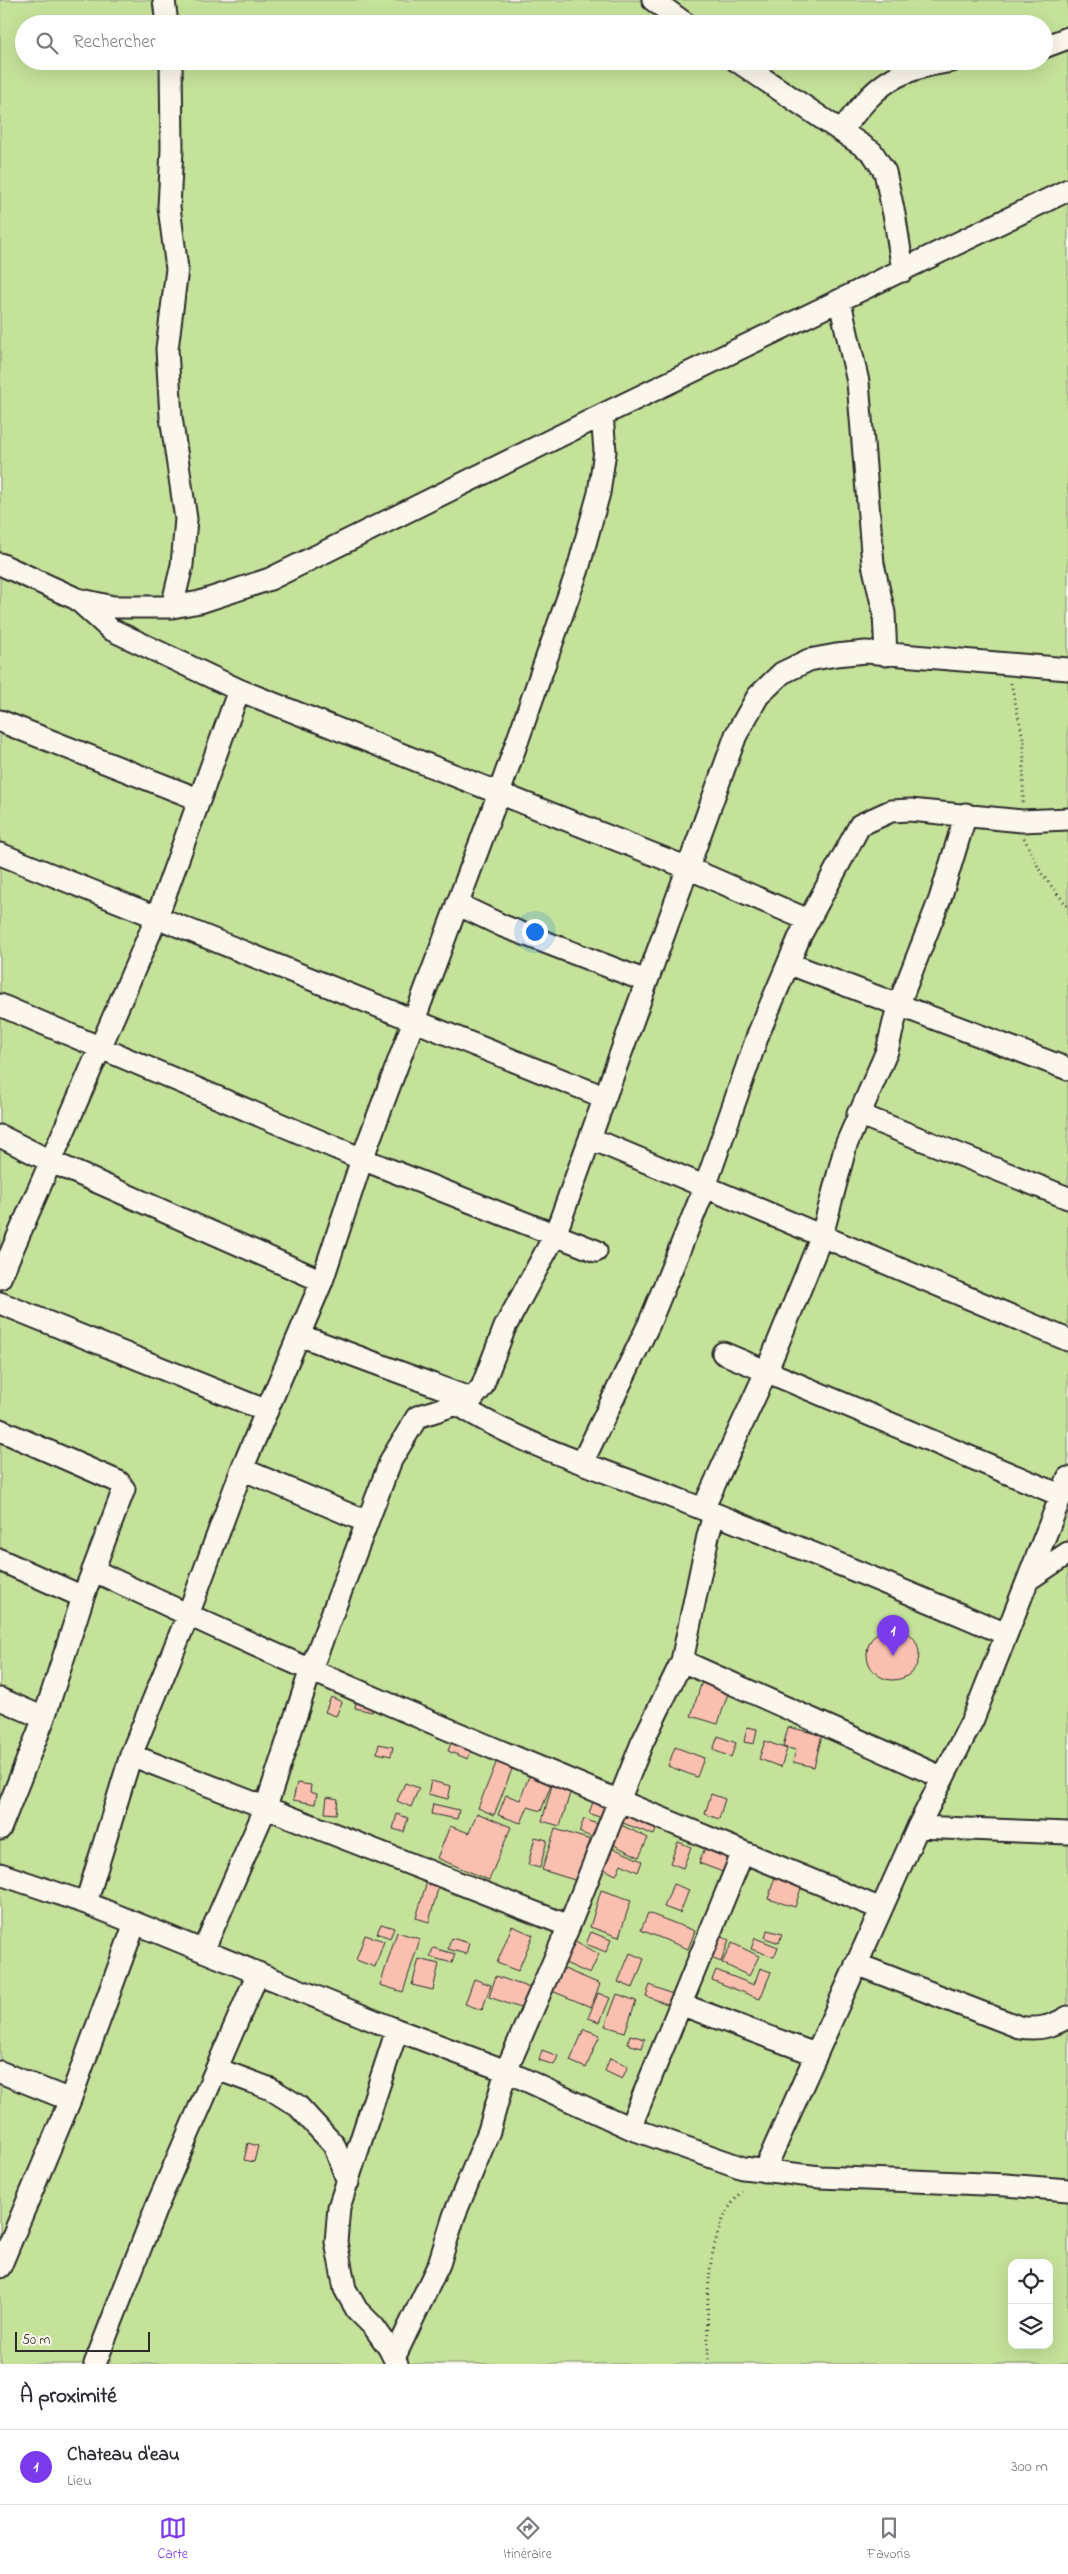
<!DOCTYPE html>
<html lang="fr">
<head>
<meta charset="utf-8">
<style>
	body { margin:0; font-family:"Indie Flower",sans-serif; background:#f7f7f7; color:#2b2b33 }
	.controls { position:absolute; right:15px; bottom:15px; display:grid; overflow:hidden; border-radius:10px; box-shadow:0 5px 20px #0002 }
	.controls button { width:45px; height:45px; display:grid; place-items:center; padding:0; border:0; border-bottom:1px solid #e1e1e2; background:#fff; color:#2b2b33; font:25px sans-serif }
	.scale { position:absolute; left:15px; bottom:12px; width:135px; box-sizing:border-box; padding-left:5px; border:2px solid #2b2b2b; border-top:0; font-size:14px; line-height:18px; white-space:nowrap; color:#2b2b2b; -webkit-text-stroke:4px #fbf7ec; paint-order:stroke }
	.you { position:absolute; left:534px; top:931px; width:18px; height:18px; margin:-12px; border:4px solid #fff; border-radius:50%; background:#1a73e8; box-shadow:0 0 0 8px #1a73e833 }
	.badge { display:grid; place-items:center; width:32px; height:32px; border-radius:50%; background:#7c3aed; color:#fff; font-size:16px; font-weight:700 }
	.pin { position:absolute; translate:-50% -41px; filter:drop-shadow(0 1px 2px #0008) }
	.pin::after { content:''; position:absolute; top:26px; width:18px; height:15px; background:inherit; clip-path:polygon(0 0,100% 0,50% 100%) }
	.list { margin:0; padding:0; list-style:none }
	h2 { display:flex; justify-content:space-between; align-items:center; height:65px; margin:0; padding:0 20px; font-size:21px }
	h2 small { font-size:16px; font-weight:400; color:#7c7c81 }
	.list li { display:grid; grid-template-columns:32px 1fr auto; gap:15px; align-items:center; box-sizing:border-box; height:75px; padding:0 20px; border-top:1px solid #e1e1e2 }
	.list b { display:block; font-size:19px; white-space:nowrap }
	.list p { margin:0; font-size:16px; white-space:nowrap; color:#7c7c81 }
	.list em { font-size:16px; font-style:normal; color:#7c7c81 }
	.icon { flex:none; width:28px; height:28px; fill:none; stroke:currentColor; stroke-width:2; stroke-linecap:round; stroke-linejoin:round }
	.map { position:relative; flex:none; width:1068px; height:2364px; overflow:hidden }
	.search { position:absolute; background:#fff; box-shadow:0 5px 20px #0002; left:15px; right:15px; top:15px; height:55px; display:flex; align-items:center; gap:12px; box-sizing:border-box; padding:0 18px; border-radius:28px; color:#7c7c81; font-size:19px }
	.sheet { height:140px; background:#fff }
	nav { display:flex; justify-content:space-around; align-items:center; box-sizing:border-box; height:70px; border-top:1px solid #e1e1e2; background:#fff; font-size:14px; color:#7c7c81 }
	nav a { display:grid; justify-items:center; gap:2px }
	nav .on { color:#7c3aed }
	.map>svg:first-child { display:block }
</style>
</head>
<body>
<div class="map">
<svg width="1068" height="2364" viewBox="0 0 1068 2364">
	<rect width="100%" height="100%" fill="#fbf7ec"/>
	<filter id="ink" filterUnits="userSpaceOnUse"><feTurbulence type="fractalNoise" baseFrequency=".02" numOctaves="2"/><feDisplacementMap in="SourceGraphic" scale="10" xChannelSelector="R" yChannelSelector="G"/><feConvolveMatrix kernelMatrix="1 2 1 2 8 2 1 2 1" color-interpolation-filters="sRGB"/></filter>
	<g filter="url(#ink)">
		<path fill="#c5e29a" stroke="#788662" fill-rule="evenodd" d="M 0,0 L 1068,0 L 1068,2364 L 0,2364 ZM 24,24 L 1044,24 L 1044,61 L 24,61 ZM 1012,2263 L 1049,2263 L 1049,2345 L 1012,2345 Z"/>
		<path fill="#f9c0b0" stroke="#2b2b2b" d="M867 1654a26 26 0 1 1 52 0a26 26 0 1 1-52 0Z
			M 703,1678 L 730,1687 L 718,1724 L 691,1716 Z
			M 331,1697 L 342,1702 L 336,1716 L 325,1712 Z
			M 357,1698 L 375,1703 L 372,1712 L 355,1708 Z
			M 747,1727 L 757,1729 L 754,1744 L 744,1742 Z
			M 788,1727 L 822,1735 L 814,1767 L 793,1762 L 796,1750 L 783,1747 Z
			M 454,1735 L 474,1743 L 468,1759 L 448,1751 Z
			M 718,1736 L 736,1743 L 731,1757 L 713,1750 Z
			M 765,1741 L 787,1749 L 781,1767 L 759,1759 Z
			M 379,1744 L 393,1747 L 391,1756 L 377,1753 Z
			M 675,1747 L 704,1758 L 697,1777 L 668,1766 Z
			M 500,1753 L 516,1759 L 494,1815 L 478,1808 Z
			M 531,1771 L 553,1779 L 541,1811 L 528,1807 L 521,1823 L 498,1815 L 506,1795 L 520,1800 Z
			M 431,1781 L 451,1786 L 448,1799 L 428,1794 Z
			M 297,1783 L 311,1785 L 310,1792 L 317,1794 L 315,1804 L 293,1800 Z
			M 405,1783 L 419,1788 L 411,1807 L 397,1801 Z
			M 552,1785 L 571,1790 L 560,1826 L 542,1821 Z
			M 711,1794 L 725,1799 L 719,1819 L 705,1814 Z
			M 327,1797 L 338,1799 L 336,1814 L 325,1813 Z
			M 594,1799 L 610,1804 L 604,1819 L 589,1813 Z
			M 433,1804 L 459,1810 L 457,1819 L 431,1814 Z
			M 628,1808 L 660,1820 L 654,1835 L 623,1823 Z
			M 477,1813 L 511,1827 L 489,1880 L 437,1858 L 450,1826 L 469,1833 Z
			M 397,1814 L 408,1818 L 404,1832 L 393,1829 Z
			M 584,1819 L 600,1825 L 594,1838 L 579,1832 Z
			M 621,1825 L 648,1838 L 639,1857 L 612,1844 Z
			M 555,1829 L 591,1840 L 578,1881 L 542,1870 Z
			M 535,1837 L 547,1840 L 540,1868 L 528,1865 Z
			M 678,1842 L 691,1847 L 683,1868 L 670,1863 Z
			M 613,1848 L 642,1861 L 638,1872 L 621,1864 L 616,1875 L 604,1869 Z
			M 705,1848 L 735,1859 L 728,1874 L 699,1863 Z
			M 775,1877 L 802,1885 L 795,1907 L 768,1899 Z
			M 427,1881 L 439,1885 L 429,1922 L 416,1918 Z
			M 673,1884 L 689,1890 L 680,1913 L 664,1907 Z
			M 601,1890 L 631,1900 L 619,1937 L 590,1927 Z
			M 648,1913 L 695,1931 L 688,1949 L 641,1930 Z
			M 381,1924 L 394,1928 L 390,1938 L 377,1933 Z
			M 512,1926 L 533,1935 L 518,1971 L 497,1963 Z
			M 767,1930 L 782,1934 L 779,1943 L 765,1938 Z
			M 397,1932 L 420,1939 L 403,1992 L 380,1985 Z
			M 591,1932 L 611,1940 L 606,1952 L 586,1944 Z
			M 365,1935 L 384,1941 L 375,1967 L 356,1960 Z
			M 719,1936 L 729,1940 L 721,1962 L 711,1958 Z
			M 451,1938 L 469,1943 L 466,1954 L 448,1949 Z
			M 755,1938 L 778,1947 L 774,1957 L 751,1949 Z
			M 575,1942 L 599,1954 L 590,1974 L 565,1963 Z
			M 732,1943 L 759,1956 L 749,1976 L 722,1963 Z
			M 433,1948 L 455,1954 L 452,1963 L 430,1957 Z
			M 630,1953 L 644,1959 L 633,1988 L 618,1982 Z
			M 419,1959 L 439,1964 L 433,1990 L 412,1985 Z
			M 562,1968 L 600,1984 L 591,2007 L 552,1991 Z
			M 760,1968 L 771,1972 L 760,1999 L 712,1980 L 716,1970 L 754,1985 Z
			M 496,1976 L 530,1988 L 523,2009 L 489,1997 Z
			M 474,1979 L 491,1985 L 482,2010 L 465,2004 Z
			M 650,1985 L 672,1994 L 667,2004 L 646,1996 Z
			M 598,1993 L 610,1998 L 600,2022 L 588,2018 Z
			M 617,1994 L 636,2001 L 625,2032 L 605,2026 Z
			M 584,2029 L 600,2035 L 586,2068 L 570,2061 Z
			M 630,2035 L 645,2039 L 642,2048 L 627,2044 Z
			M 542,2050 L 558,2056 L 554,2065 L 539,2060 Z
			M 610,2058 L 628,2066 L 622,2079 L 605,2071 Z
			M 248,2143 L 258,2146 L 254,2162 L 244,2160 Z"/>
		<g fill="none" stroke-linecap="round" stroke-linejoin="round">
			<g stroke="#2b2b2b" stroke-width="25">
				<path id="minor" d="M 164,0 L 167,24
					M 653,0 L 686,24
					M 1044,47 L 1068,38
					M 171,61 L 172,149 L 169,207 L 177,269 L 167,349 L 171,417 L 186,519 L 182,565 L 172,607
					M 737,61 L 872,152 L 885,172 L 895,219 L 903,271
					M 841,131 C 878,84 890,71 952,61
					M 840,302 L 858,382 L 873,564 L 884,613 L 886,655
					M 0,564 L 77,599 L 113,607 L 172,607 L 200,602 L 270,579 L 602,415 L 1068,190
					M 79,601 L 110,629 L 239,690 L 688,868 L 808,920
					M 0,721 L 198,799
					M 0,854 L 604,1097
					M 457,904 L 503,926 L 646,981
					M 790,964 L 1068,1069
					M 0,1005 L 362,1159 L 596,1251
					M 858,1114 L 1068,1198
					M 0,1136 L 52,1162 L 322,1281
					M 590,1138 L 1068,1340
					M 0,1278 L 157,917 L 239,690
					M 0,1303 L 267,1411
					M 299,1335 L 472,1399
					M 723,1353 L 1060,1495
					M 457,1404 C 525,1447 605,1470 680,1500 C 789,1543 898,1588 1006,1634
					M 0,1430 L 119,1482 L 124,1489 L 83,1597 L 44,1718 L 0,1829
					M 583,1461 L 649,1324 L 705,1187 L 759,1032 L 800,936 L 860,825 L 891,811 L 910,810 L 1022,821 L 1068,819
					M 242,1469 L 367,1522
					M 703,1509 L 767,1370 L 822,1235 L 846,1145 L 887,1051 L 898,1006 L 940,899 L 966,814
					M 0,1560 L 83,1597
					M 93,1570 C 351,1694 617,1799 881,1909
					M 1029,1579 L 1068,1553
					M 682,1661 L 708,1536 L 714,1515
					M 0,1699 L 44,1718
					M 131,1755 L 569,1926
					M 918,1827 L 1068,1833
					M 0,1874 L 86,1903 L 397,2030 L 506,2071 L 630,2128 L 743,2168 L 820,2177 L 1006,2185 L 1068,2190
					M 86,1903 L 131,1755 L 188,1615 L 242,1469 L 322,1281 L 362,1159 L 499,793 L 578,569 L 599,493 L 605,451 L 602,415
					M 203,1951 L 266,1807 L 311,1669 L 391,1460 L 417,1417 L 472,1399 L 482,1387 L 505,1327 L 555,1235 L 736,735 L 758,696 L 782,673 L 809,660 L 836,655 L 866,652 L 1068,669
					M 856,1964 L 1019,2027 C 1038,2030 1051,2027 1068,2017
					M 680,2004 L 815,2054
					M 397,2030 L 339,2207 L 336,2242 L 345,2289 L 357,2310 L 374,2327 L 389,2348 L 397,2364
					M 217,2069 L 271,2089 L 298,2106 L 334,2145 L 348,2182
					M 0,2072 L 70,2100
					M 630,2128 L 743,1852
					M 764,2171 L 918,1827 L 973,1719 L 1068,1478
					M 0,2267 L 70,2100 L 135,1923
					M 394,2358 L 439,2264 L 454,2216 L 489,2131 L 506,2071 L 569,1926 L 642,1743 L 682,1661 L 941,1777
					M 95,2364 L 156,2208 L 258,1973"/>
			</g>
			<path stroke="#2b2b2b" stroke-width="3" stroke-dasharray="1 4" stroke-linecap="butt" d="M 1011,683 L 1024,742 L 1023,803
				M 1024,838 L 1041,873 L 1068,907
				M 708,2364 C 708,2307 701,2230 745,2188"/>
			<use href="#minor" stroke="#fbf7ec" stroke-width="21"/>
		</g>
	</g>
</svg>
<div class="controls">
<button><svg class="icon" aria-label="locate" viewBox="0 0 24 24"><circle cx="12" cy="12" r="6"/><path d="M12 2v4M12 18v4M2 12h4M18 12h4"/></svg></button>
<button><svg class="icon" aria-label="layers" viewBox="0 0 24 24"><path d="M12 4l9 5-9 5-9-5zM3 14l9 5 9-5"/></svg></button>
</div>
<div class="scale">50 m</div>
<div class="you"></div>
<div class="pin badge" style="left:893px;top:1656px">1</div>
<div class="search"><svg class="icon" aria-label="search" viewBox="0 0 24 24"><circle cx="10" cy="10" r="6"/><path d="M15 15l6 6"/></svg>Rechercher</div>
</div>
<section class="sheet">
<h2>À proximité<small></small></h2>
<ul class="list">
<li><span class="badge">1</span><div><b>Chateau d'eau</b><p>Lieu</p></div><em>300 m</em></li>
</ul>
</section>
<nav>
<a class="on"><svg class="icon" aria-label="map" viewBox="0 0 24 24"><path d="M3 6l6-2 6 2 6-2v14l-6 2-6-2-6 2zM9 4v14M15 6v14"/></svg>Carte</a>
<a><svg class="icon" aria-label="directions" viewBox="0 0 24 24"><path d="M12 3l9 9-9 9-9-9zM9 14v-3h6M13 9l2 2-2 2"/></svg>Itinéraire</a>
<a><svg class="icon" aria-label="saved" viewBox="0 0 24 24"><path d="M7 4h10v16l-5-4-5 4z"/></svg>Favoris</a>
</nav>
</body>
</html>
